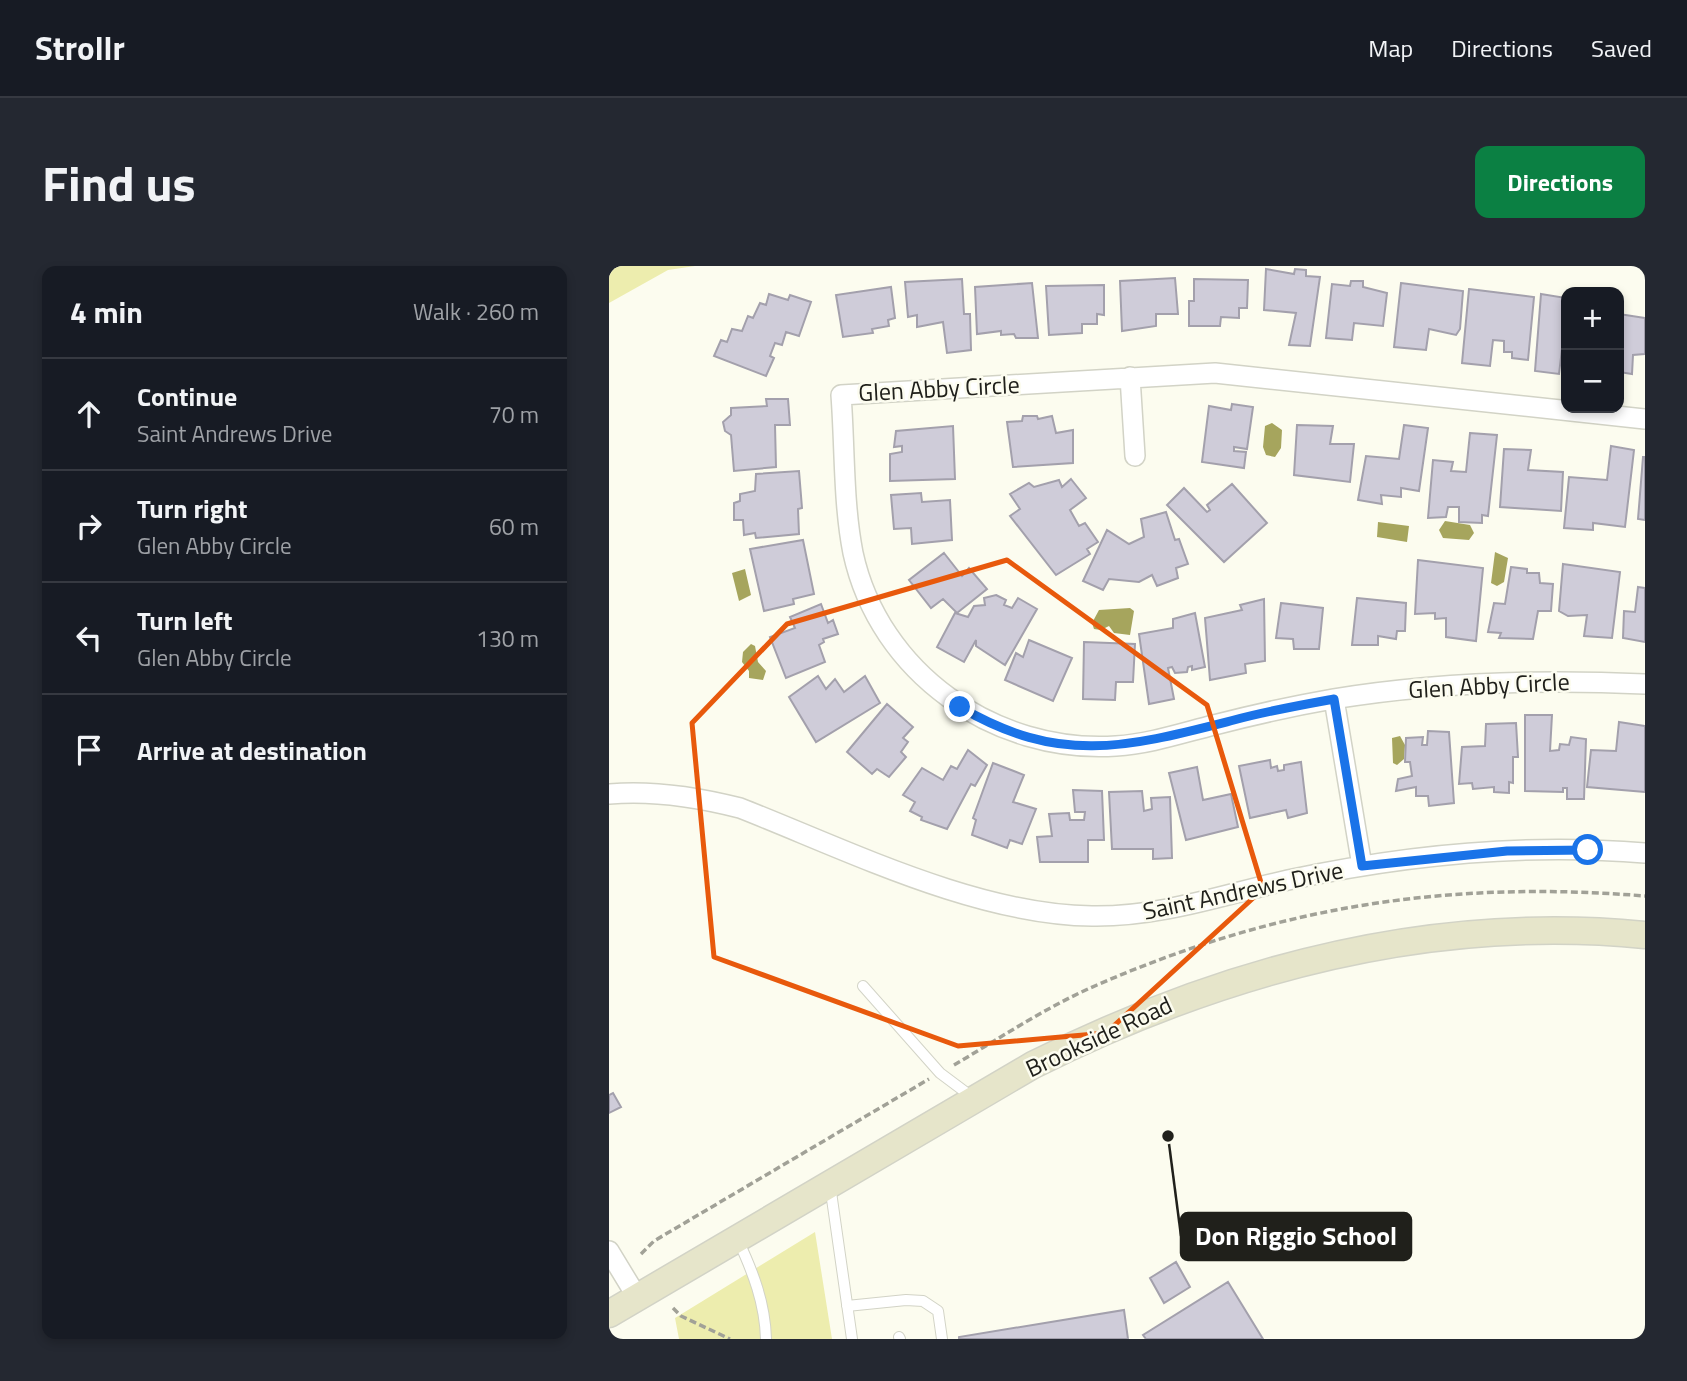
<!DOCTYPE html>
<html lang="en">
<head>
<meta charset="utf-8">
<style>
	body { margin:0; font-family:"Titillium Web",sans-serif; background:#242831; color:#f1f3f6 }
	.controls { position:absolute; right:21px; top:21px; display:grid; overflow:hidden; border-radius:14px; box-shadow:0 4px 10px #0003 }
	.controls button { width:63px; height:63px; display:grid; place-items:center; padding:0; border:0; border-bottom:2px solid #363941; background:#171b24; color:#f1f3f6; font:35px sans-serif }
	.stop { position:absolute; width:21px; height:21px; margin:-16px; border:5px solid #1a73e8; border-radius:50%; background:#fff }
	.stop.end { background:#1a73e8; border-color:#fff; box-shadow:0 2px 7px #0008 }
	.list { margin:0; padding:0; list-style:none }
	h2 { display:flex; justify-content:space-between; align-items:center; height:91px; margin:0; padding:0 28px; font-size:30px }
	h2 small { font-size:23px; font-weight:400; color:#9ea1a6 }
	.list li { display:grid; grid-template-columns:46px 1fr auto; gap:21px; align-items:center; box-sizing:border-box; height:112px; padding:0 28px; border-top:2px solid #363941 }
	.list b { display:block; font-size:26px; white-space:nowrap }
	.list p { margin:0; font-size:23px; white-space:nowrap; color:#9ea1a6 }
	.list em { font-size:23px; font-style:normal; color:#9ea1a6 }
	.icon { flex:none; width:38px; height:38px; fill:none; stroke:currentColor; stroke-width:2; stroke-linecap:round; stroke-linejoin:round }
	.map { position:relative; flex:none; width:1036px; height:1073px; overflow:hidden; border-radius:14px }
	header { display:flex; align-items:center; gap:42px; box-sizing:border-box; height:98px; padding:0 35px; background:#171b24; border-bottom:2px solid #363941 }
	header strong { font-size:33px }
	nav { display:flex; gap:38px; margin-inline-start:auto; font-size:24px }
	.intro { display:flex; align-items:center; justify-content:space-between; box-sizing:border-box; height:168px; padding:0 42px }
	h1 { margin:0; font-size:49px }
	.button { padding:18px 32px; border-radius:14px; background:#0b8043; color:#fff; font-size:24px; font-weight:700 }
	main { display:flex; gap:42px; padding:0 42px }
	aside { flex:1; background:#171b24; border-radius:14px; box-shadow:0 4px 10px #0003 }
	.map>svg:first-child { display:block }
</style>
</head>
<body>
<header>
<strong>Strollr</strong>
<nav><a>Map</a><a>Directions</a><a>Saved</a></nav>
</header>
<div class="intro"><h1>Find us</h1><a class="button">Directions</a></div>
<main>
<aside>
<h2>4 min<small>Walk · 260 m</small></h2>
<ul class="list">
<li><svg class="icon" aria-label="ahead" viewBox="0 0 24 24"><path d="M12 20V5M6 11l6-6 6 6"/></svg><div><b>Continue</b><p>Saint Andrews Drive</p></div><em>70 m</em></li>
<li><svg class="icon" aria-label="right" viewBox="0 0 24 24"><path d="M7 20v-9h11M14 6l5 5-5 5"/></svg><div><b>Turn right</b><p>Glen Abby Circle</p></div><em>60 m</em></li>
<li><svg class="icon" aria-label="left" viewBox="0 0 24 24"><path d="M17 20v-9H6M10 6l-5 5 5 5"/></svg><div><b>Turn left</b><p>Glen Abby Circle</p></div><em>130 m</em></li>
<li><svg class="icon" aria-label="arrive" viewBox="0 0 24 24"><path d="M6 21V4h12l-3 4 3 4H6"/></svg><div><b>Arrive at destination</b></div></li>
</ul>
</aside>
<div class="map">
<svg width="1036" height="1073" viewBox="0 0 1036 1073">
	<rect width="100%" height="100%" fill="#fcfcef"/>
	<path fill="#ededae" d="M 0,0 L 86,0 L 59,4 L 0,37 Z
		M 206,966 L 223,1073 L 70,1073 L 66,1052 Z"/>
	<path fill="#a6a55d" d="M 663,157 L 673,164 L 672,182 L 666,191 L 657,189 L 654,181 L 656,160 Z
		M 836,255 L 861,259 L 865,267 L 860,274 L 834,272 L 830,264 Z
		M 769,256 L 800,260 L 798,276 L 768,271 Z
		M 886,286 L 899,292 L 895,316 L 888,320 L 882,317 Z
		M 136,303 L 142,329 L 130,335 L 123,307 Z
		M 521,342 L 525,345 L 521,369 L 505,367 L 500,360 L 492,364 L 485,363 L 483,357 L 490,344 Z
		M 142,378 L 146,380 L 149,396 L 157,405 L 154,414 L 140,412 L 140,405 L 133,396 L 134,386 Z
		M 791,470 L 796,479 L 795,493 L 788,499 L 784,497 L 783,472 Z"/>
	<path fill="#cfccd9" stroke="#a3a0ac" stroke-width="2" d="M 657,3 L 685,8 L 686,3 L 697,4 L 697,10 L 711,11 L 701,80 L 680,79 L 687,47 L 655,44 Z
		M 566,12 L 569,48 L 547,48 L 547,60 L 513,65 L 511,15 Z
		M 353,13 L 355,48 L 361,48 L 362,84 L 338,87 L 334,56 L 308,61 L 308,49 L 299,51 L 296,16 Z
		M 585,13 L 639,14 L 638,42 L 630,42 L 630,52 L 612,51 L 611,60 L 580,60 L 580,35 L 585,35 Z
		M 742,15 L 754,15 L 754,21 L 778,27 L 774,60 L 745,57 L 743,74 L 717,72 L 723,18 L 741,20 Z
		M 423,17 L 429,72 L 407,72 L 405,68 L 392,69 L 392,65 L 368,68 L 366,21 Z
		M 792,17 L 854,25 L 851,63 L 847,69 L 820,63 L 817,84 L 785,81 Z
		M 495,19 L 495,49 L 488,48 L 488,58 L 473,58 L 473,67 L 440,69 L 437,20 Z
		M 282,21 L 286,52 L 279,54 L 280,60 L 263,63 L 264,67 L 234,71 L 227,29 Z
		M 860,23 L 925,31 L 919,94 L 903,92 L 903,86 L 895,86 L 895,75 L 884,74 L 881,100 L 853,97 Z
		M 160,28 L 179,34 L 181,29 L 202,36 L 190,70 L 177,66 L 173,79 L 166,77 L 161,90 L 165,92 L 157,110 L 105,90 L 112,74 L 118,76 L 123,63 L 133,65 L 139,50 L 144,52 L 151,37 L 157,39 Z
		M 932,28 L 957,32 L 957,83 L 953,83 L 950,108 L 926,105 Z
		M 1010,48 L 1036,52 L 1036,88 L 1024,89 L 1023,108 L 1010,106 Z
		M 157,133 L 179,133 L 181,159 L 166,159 L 167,201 L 125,205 L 122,169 L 116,165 L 114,156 L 122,149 L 122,142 L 158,140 Z
		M 623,138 L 644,141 L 638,183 L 625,181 L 625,185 L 637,186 L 635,202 L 593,196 L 600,140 L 622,144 Z
		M 414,150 L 428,150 L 429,153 L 443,150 L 447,167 L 464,164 L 464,197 L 404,201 L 398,156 L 413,155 Z
		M 688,159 L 724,160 L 721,178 L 745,178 L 741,216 L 685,209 Z
		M 795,159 L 819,162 L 810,225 L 792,222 L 792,231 L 772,229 L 773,238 L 749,234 L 757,190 L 790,193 Z
		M 344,160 L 346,213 L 281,215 L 281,188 L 293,186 L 293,180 L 285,181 L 287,165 Z
		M 861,167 L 888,169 L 879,250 L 873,249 L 873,257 L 850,256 L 850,241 L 839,241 L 837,251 L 819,252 L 824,194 L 844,196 L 842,205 L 857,206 Z
		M 1002,180 L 1025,184 L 1016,261 L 984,257 L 984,264 L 955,262 L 960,211 L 998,214 Z
		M 895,183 L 922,184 L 919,204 L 954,206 L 952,245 L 891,241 Z
		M 1034,191 L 1036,191 L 1036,254 L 1029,253 Z
		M 190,205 L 193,242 L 189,243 L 190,268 L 147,272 L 146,267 L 135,269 L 134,254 L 125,254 L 125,237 L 131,235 L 131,228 L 146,225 L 147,208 Z
		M 462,213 L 477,232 L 461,244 L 470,260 L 476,257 L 489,276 L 478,283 L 481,288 L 447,309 L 401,250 L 411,243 L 401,228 L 420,217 L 425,221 L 450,214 L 453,221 Z
		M 623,218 L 658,257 L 615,296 L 558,239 L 575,222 L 598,246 L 601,244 L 598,239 Z
		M 312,227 L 313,236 L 341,234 L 343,274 L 303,278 L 302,262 L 285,263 L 282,229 Z
		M 557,246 L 566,274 L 570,273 L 579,298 L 567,302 L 569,312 L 548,320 L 543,309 L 530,316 L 500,313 L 494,324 L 474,315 L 498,264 L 520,278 L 535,271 L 532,253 Z
		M 194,274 L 205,328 L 184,333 L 185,338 L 155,345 L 141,283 Z
		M 335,287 L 353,310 L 360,302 L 378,323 L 348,347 L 334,333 L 322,342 L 300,314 Z
		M 809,294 L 874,302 L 867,375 L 837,371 L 837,352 L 826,353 L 826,347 L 806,348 Z
		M 954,298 L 1011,306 L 1003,372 L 975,370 L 978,349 L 959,350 L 950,345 Z
		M 902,301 L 918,303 L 918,307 L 930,307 L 931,317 L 944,318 L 942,345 L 929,345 L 924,373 L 890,372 L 892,367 L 879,366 L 885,337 L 896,338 Z
		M 1029,321 L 1036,322 L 1036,376 L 1014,372 L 1015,345 L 1026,346 Z
		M 387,329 L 397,334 L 395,339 L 403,342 L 409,332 L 428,343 L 396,399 L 367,380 L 367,374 L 355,396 L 328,381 L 346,347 L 359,351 L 365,340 L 376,339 L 375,332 Z
		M 748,332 L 797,337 L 796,365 L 788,365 L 787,373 L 769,370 L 769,379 L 743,379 Z
		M 655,333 L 656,395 L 636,398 L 637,407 L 601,414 L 596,352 L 633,344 L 631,339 Z
		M 672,337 L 714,342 L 710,383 L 685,383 L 684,373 L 667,372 Z
		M 212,338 L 219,357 L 224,354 L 229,368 L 214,373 L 215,376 L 210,379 L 216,396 L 177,412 L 161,371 L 186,362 L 181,351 Z
		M 586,347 L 596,401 L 583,404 L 583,400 L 579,401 L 578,406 L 566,407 L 563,401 L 559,402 L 565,433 L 540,438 L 530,368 L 564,362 L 564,353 Z
		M 420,374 L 463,392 L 444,435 L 396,414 L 407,387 L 414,391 Z
		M 475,376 L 526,378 L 524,416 L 507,416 L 506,434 L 474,433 Z
		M 209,410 L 217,423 L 226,413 L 235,426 L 256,410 L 271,437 L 207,476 L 180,431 Z
		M 278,438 L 304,461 L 294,472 L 299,476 L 292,486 L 297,491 L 280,511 L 268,503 L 263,508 L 238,486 Z
		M 916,449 L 943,449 L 941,485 L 950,484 L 951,478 L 960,479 L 962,471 L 977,473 L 975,533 L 958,533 L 958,522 L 954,522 L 954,526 L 916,525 Z
		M 1010,456 L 1036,460 L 1036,526 L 978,521 L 982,484 L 1007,485 Z
		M 907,457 L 909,491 L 904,491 L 904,517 L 900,516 L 900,527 L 885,526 L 885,521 L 864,523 L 863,517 L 850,518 L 853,481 L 876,480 L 877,458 Z
		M 819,465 L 840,466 L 845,537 L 820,540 L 819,530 L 807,530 L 807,521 L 787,525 L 789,513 L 803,510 L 801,496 L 796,496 L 797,472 L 814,471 L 813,479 L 818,479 Z
		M 359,484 L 378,499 L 366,520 L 362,518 L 338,563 L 312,554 L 313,551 L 301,545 L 306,536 L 294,529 L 313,502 L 334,514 L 342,500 L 348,503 Z
		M 661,494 L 662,502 L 668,500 L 669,505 L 675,504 L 675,499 L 692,496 L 698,547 L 679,552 L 677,544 L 641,552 L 630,500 Z
		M 384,497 L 415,509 L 404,536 L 427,543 L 413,578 L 401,574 L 398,582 L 363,569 L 367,554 L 364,552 Z
		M 588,501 L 594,534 L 622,528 L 629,561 L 577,574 L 560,507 Z
		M 464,524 L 493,525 L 495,574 L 479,574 L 479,596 L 431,596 L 428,571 L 443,570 L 440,548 L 460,547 L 461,554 L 475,554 L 476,546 L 466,546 Z
		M 533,525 L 535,545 L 543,543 L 542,532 L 561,531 L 563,592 L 544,593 L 544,583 L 503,583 L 500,526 Z
		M 4,827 L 12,841 L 0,847 L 0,829 Z
		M 567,996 L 581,1021 L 555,1037 L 541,1012 Z
		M 619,1016 L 654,1073 L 537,1073 L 534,1069 Z
		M 515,1044 L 519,1073 L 350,1073 L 350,1071 Z"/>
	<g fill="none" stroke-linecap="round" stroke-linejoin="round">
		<g stroke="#d2d3c6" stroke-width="12">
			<path id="lane" d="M 254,720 L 331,807 L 363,831
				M 221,919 L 243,1073
				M 129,974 C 144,1006 156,1037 157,1073
				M 238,1040 L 297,1034 L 314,1035 L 329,1045 L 333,1073
				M 290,1071 L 291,1073"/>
		</g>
		<g stroke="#d2d3c6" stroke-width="22">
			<path id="street" d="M 521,111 L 526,190
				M 1036,153 L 606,107 L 232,129 C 236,181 234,236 244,287 C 270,407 386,488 507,480 C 540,478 573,467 605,459 C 644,449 684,440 724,433 C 828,416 931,413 1036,418
				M 725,433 L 753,600
				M 0,528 C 45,524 88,531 131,542 C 238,584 368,649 483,650 C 552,651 613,629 679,614 C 795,589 917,577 1036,587
				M 0,985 L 28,1031"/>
		</g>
		<g stroke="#d2d3c6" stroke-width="29">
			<path id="secondary" d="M 0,1048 L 424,799 C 614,704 822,648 1036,669"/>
		</g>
		<path stroke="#a1a197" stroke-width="3.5" stroke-dasharray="7 3.5" stroke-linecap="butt" d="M 345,799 C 391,772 439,740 488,719 C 669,640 840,614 1036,630
			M 32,988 L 45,975 L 320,813
			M 64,1042 L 72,1050 L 121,1073"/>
		<use href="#lane" stroke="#fff" stroke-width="10"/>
		<use href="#street" stroke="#fff" stroke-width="19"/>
		<use href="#secondary" stroke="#e6e5ca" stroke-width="26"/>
	</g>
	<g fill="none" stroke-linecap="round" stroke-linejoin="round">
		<path stroke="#1a73e8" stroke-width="9" d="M 351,441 C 452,500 519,481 625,454 C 658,445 692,439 725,433 L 753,600 L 898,585 L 979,584"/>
	</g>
	<path fill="none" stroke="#e8590c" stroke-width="5" stroke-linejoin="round" d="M 398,294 L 598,439 L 654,623 L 497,767 L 349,780 L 105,691 L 83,457 L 178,358 Z"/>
	<g text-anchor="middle" stroke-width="5" stroke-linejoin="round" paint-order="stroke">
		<g font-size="24" fill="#20201b" stroke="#fcfcef">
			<text transform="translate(330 123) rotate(-3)" y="8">Glen Abby Circle</text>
			<text transform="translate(880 420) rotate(-3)" y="8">Glen Abby Circle</text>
			<text transform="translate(634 625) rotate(-12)" y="8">Saint Andrews Drive</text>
			<text transform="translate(490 771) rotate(-25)" y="8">Brookside Road</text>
		</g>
	</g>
	<path fill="none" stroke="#20201b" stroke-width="2.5" d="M559 870L572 970"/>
	<circle fill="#20201b" stroke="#fcfcef" stroke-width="2.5" cx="559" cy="870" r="7"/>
	<rect fill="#20201b" stroke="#20201b" stroke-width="2.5" x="572" y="947" width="230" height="47" rx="7"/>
	<g font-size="26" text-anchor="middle" font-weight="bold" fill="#fff">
		<text x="687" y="979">Don Riggio School</text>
	</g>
</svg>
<div class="controls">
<button>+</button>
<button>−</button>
</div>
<div class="stop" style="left:979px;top:584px"></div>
<div class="stop end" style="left:351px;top:441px"></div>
</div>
</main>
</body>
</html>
